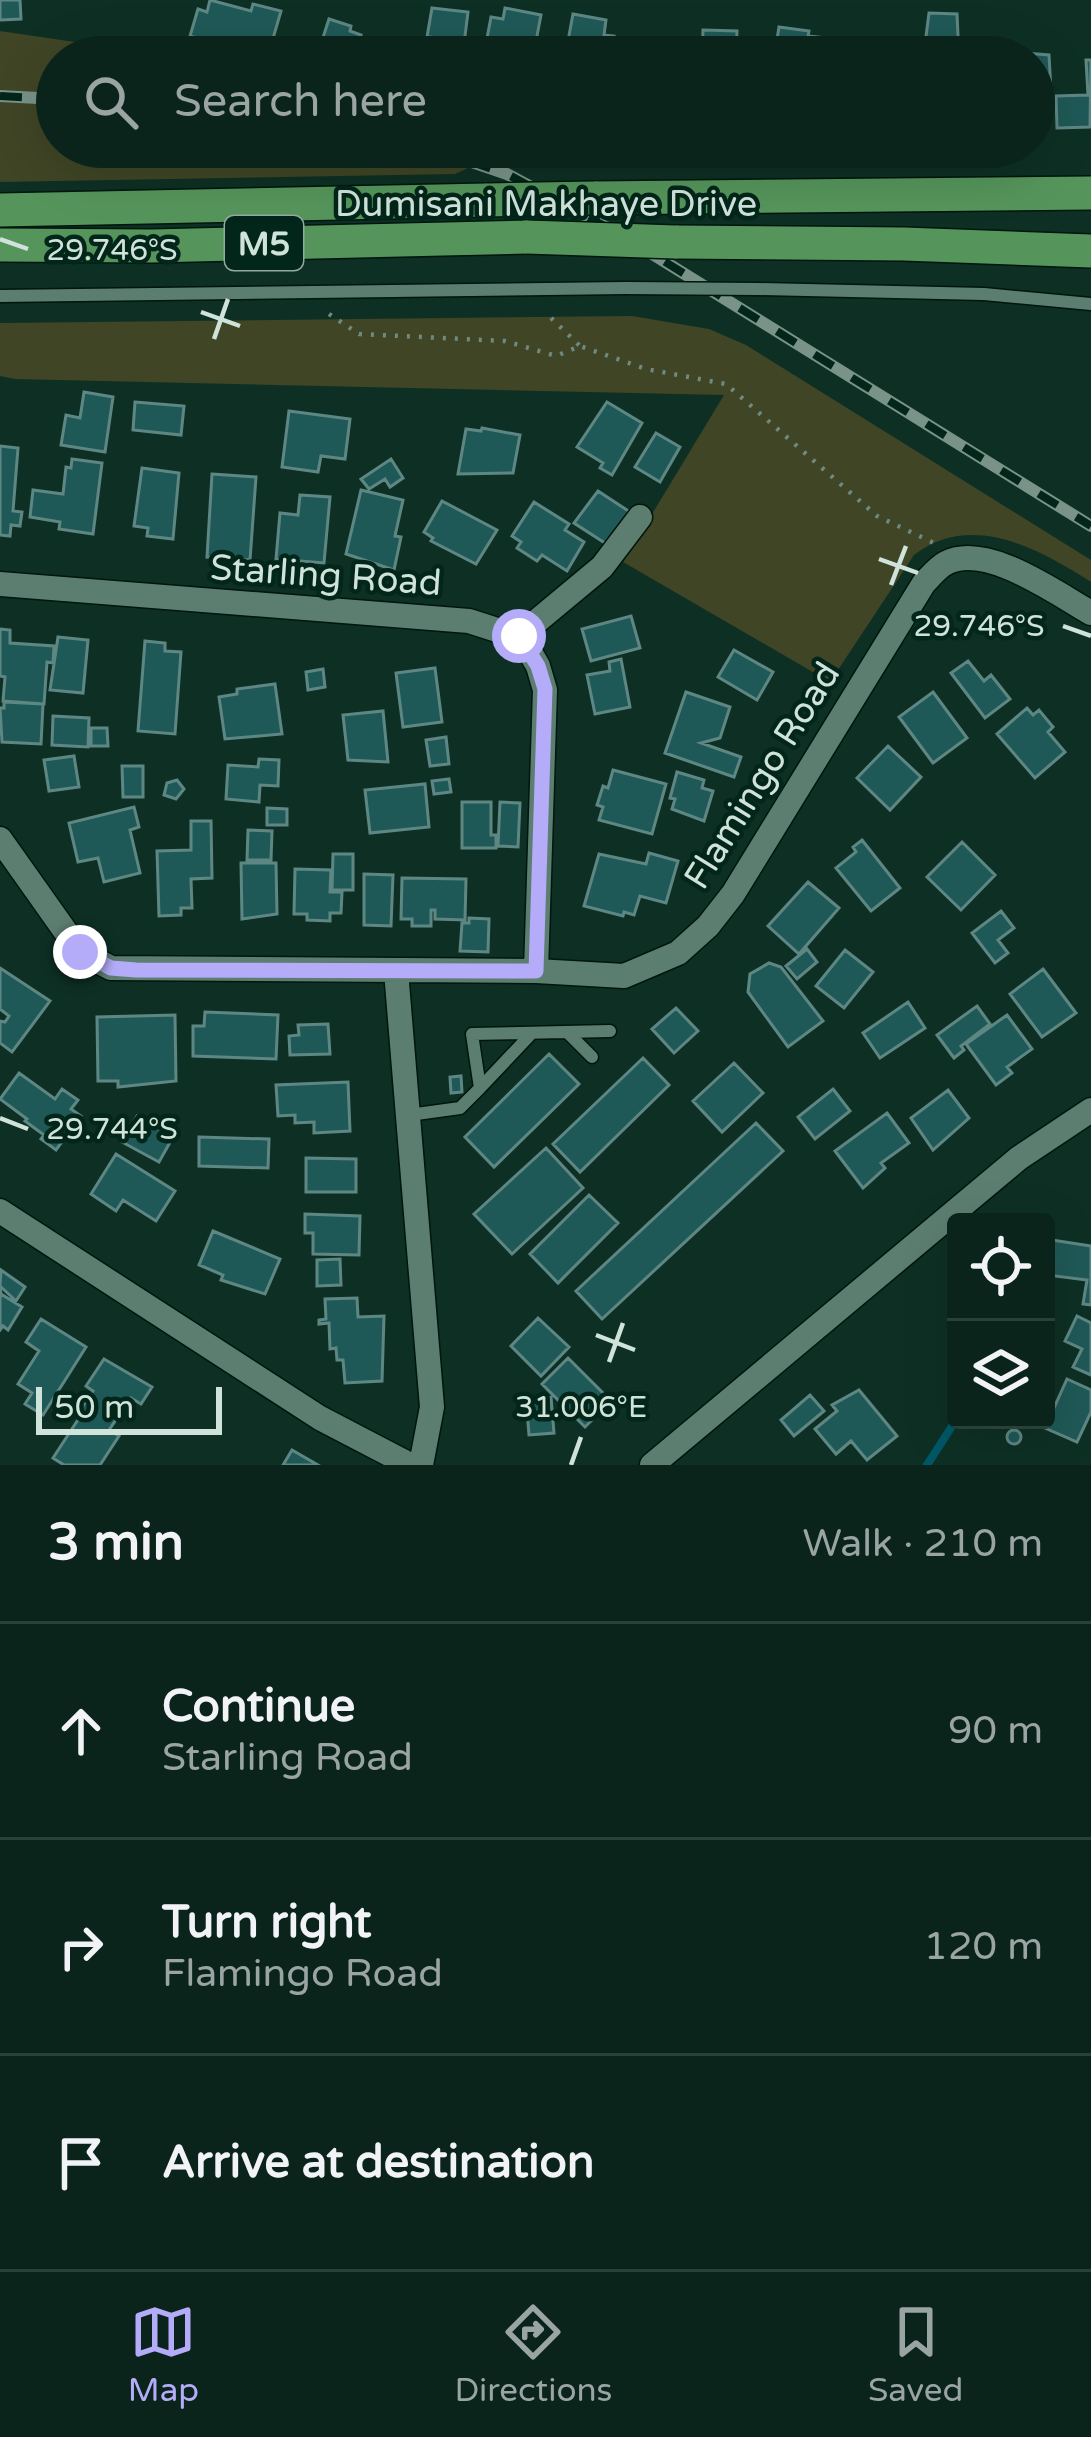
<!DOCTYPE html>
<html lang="en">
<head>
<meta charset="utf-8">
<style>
	body { margin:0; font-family:"Varela Round",sans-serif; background:#183028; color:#f1f3f6 }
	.controls { position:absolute; right:36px; bottom:36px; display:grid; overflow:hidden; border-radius:12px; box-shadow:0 12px 48px #0002 }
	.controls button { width:108px; height:108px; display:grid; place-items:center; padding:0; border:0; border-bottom:3px solid #2a413a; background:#0a241b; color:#f1f3f6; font:60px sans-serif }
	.scale { position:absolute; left:36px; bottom:30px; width:186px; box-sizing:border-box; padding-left:12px; border:6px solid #d0e3da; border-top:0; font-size:33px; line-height:42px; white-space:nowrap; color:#d0e3da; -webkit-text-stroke:9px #03261a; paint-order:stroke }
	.stop { position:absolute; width:36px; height:36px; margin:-27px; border:9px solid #b4acf9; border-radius:50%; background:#fff }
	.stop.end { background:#b4acf9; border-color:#fff; box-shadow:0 3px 12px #0008 }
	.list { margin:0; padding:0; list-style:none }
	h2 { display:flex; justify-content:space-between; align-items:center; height:156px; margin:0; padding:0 48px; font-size:51px }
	h2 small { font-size:39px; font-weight:400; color:#99a4a3 }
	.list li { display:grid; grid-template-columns:78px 1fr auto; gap:36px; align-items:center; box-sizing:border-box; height:216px; padding:0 48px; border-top:3px solid #2a413a }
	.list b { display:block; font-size:45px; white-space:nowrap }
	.list p { margin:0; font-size:39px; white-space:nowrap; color:#99a4a3 }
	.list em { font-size:39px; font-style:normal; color:#99a4a3 }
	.icon { flex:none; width:66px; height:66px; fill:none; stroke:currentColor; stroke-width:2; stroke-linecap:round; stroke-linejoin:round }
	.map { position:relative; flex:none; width:1091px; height:1465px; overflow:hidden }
	.search { position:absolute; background:#0a241b; box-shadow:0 12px 48px #0002; left:36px; right:36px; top:36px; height:132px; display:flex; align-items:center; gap:30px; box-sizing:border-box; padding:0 42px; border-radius:66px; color:#99a4a3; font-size:45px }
	.sheet { height:804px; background:#0a241b }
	nav { display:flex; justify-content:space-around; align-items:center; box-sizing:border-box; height:168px; border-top:3px solid #2a413a; background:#0a241b; font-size:33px; color:#99a4a3 }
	nav a { display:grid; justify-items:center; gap:6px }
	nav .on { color:#b4acf9 }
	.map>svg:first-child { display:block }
</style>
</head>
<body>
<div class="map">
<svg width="1091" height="1465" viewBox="0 0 1091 1465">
	<rect width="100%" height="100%" fill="#0e3024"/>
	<path fill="#3f4525" d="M 0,31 L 177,57 L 57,57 L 57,147 L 513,147 L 455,174 L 0,182 Z
		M 632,316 L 709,329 L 746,345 L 1091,560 L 1091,582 C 1039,549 972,511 914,555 L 830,682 L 623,562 L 724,395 L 15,379 L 0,376 L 0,323 Z"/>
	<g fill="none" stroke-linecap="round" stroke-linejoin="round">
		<path stroke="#005767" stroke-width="8" d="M 927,1465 L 956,1420"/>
	</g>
	<path fill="#1f5957" stroke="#5e8784" stroke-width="3" d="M 0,0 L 20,0 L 21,19 L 0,20 Z
		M 210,0 L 251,11 L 253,4 L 281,11 L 272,42 L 268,41 L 266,57 L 190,36 L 198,9 L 207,12 Z
		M 432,8 L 468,12 L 463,52 L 429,48 L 430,37 L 427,37 Z
		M 505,8 L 541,15 L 533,57 L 484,54 L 491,17 L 503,19 Z
		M 929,13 L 957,14 L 959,57 L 918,57 L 918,44 L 925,44 Z
		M 573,14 L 606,20 L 604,35 L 614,36 L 610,57 L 565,57 Z
		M 329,19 L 351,26 L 350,31 L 361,35 L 353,57 L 317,56 Z
		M 779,27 L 809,31 L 808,36 L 819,37 L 816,57 L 774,57 Z
		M 703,30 L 737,31 L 736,57 L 702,57 Z
		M 847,50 L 883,53 L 882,57 L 846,57 Z
		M 1024,53 L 1049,55 L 1051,91 L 1034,92 L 1034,57 L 996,57 Z
		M 1086,60 L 1091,60 L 1090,127 L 1057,128 L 1056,96 L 1088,95 Z
		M 84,392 L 113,397 L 105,452 L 61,445 L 66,415 L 80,418 Z
		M 135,402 L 184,406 L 181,435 L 133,430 Z
		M 607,402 L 642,423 L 612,475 L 600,468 L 603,463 L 577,447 Z
		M 289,411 L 350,419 L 345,459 L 321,456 L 318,472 L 282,467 Z
		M 482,428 L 520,435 L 513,473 L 458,474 L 466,429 L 481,431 Z
		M 656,433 L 680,447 L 660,482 L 635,467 Z
		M 0,446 L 18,448 L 13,511 L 22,512 L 20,526 L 11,525 L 10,536 L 0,535 Z
		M 72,459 L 102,463 L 93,534 L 59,529 L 60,522 L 30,517 L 33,490 L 63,494 L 66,467 L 71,468 Z
		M 391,459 L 403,478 L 390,487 L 385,479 L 369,489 L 361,479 Z
		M 142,468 L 179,473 L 173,539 L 147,536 L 148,528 L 134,526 Z
		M 212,474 L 256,477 L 250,560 L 207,557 Z
		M 361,490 L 403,500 L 395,536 L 401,537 L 394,570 L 346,554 Z
		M 598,491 L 633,514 L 611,547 L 574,523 Z
		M 300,495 L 330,497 L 324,563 L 276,559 L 280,513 L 298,515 Z
		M 442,501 L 497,530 L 476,564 L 431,541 L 433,538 L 424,532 Z
		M 534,502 L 569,524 L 565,530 L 584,542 L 567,571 L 542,555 L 537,561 L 517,548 L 521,542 L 512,536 Z
		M 631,616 L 640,648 L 591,661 L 582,629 Z
		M 0,629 L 10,630 L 10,643 L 54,646 L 53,663 L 47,662 L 44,704 L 3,701 L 5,677 L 0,676 Z
		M 58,637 L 88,640 L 83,693 L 50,690 Z
		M 145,641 L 165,643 L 165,651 L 181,652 L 175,734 L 138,731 Z
		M 734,650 L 773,672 L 757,700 L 718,677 Z
		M 621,659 L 630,707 L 595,714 L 587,675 L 610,671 L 609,662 Z
		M 968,661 L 984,681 L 991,675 L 1010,699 L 985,718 L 951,673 Z
		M 435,668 L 442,722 L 403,727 L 396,673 Z
		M 323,669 L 325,687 L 308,690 L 306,672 Z
		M 275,684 L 282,734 L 225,739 L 219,697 L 237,694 L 237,689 Z
		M 686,692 L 730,707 L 720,738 L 701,743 L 741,757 L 734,777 L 665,753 Z
		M 933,692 L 967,738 L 933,763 L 899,717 Z
		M 4,702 L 43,704 L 41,744 L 2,742 L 0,708 L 4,708 Z
		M 1027,708 L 1033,715 L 1039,710 L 1053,727 L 1048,732 L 1065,752 L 1035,778 L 997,734 Z
		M 383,711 L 388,762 L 348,760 L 343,715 Z
		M 53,716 L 89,718 L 88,747 L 52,745 Z
		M 91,728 L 107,728 L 108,746 L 91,746 Z
		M 446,737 L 449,764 L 430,766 L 426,740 Z
		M 888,746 L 921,777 L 890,810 L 857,778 Z
		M 74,756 L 79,787 L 49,791 L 44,760 Z
		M 259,759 L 279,760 L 278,786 L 260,785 L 259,802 L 226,799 L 228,765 L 258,767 Z
		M 122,766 L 143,766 L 143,797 L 123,797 Z
		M 613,770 L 666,784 L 652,834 L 599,820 L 603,807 L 597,805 L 603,786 L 608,788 Z
		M 677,772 L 704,780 L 702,788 L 713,791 L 704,821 L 672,809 L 675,799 L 670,798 Z
		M 449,779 L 451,792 L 434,794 L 432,781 Z
		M 177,780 L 184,789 L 176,799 L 164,795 L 167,783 Z
		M 425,784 L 429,827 L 370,833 L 365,790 Z
		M 462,802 L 491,802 L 491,835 L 496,835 L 496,848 L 462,848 Z
		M 500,802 L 520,803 L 518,847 L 498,846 Z
		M 134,807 L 139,827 L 130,830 L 140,873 L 104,882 L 98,858 L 78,862 L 69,823 Z
		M 267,808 L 287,809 L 287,825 L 267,825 Z
		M 191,821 L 211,821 L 212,878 L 191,879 L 192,908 L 181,908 L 181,915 L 159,916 L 157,851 L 191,850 Z
		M 248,830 L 272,831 L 271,860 L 247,860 Z
		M 862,840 L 900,888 L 871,911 L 836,868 L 856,852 L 853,847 Z
		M 962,842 L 995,875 L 961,910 L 927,877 Z
		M 649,853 L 678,861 L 666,903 L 640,896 L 634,915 L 624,912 L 623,916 L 584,906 L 599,854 L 646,864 Z
		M 333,854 L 353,854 L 353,890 L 332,890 Z
		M 241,863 L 276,863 L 277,914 L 242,919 Z
		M 295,869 L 331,870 L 330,892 L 342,892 L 341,913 L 330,913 L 330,921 L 307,920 L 307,914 L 294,914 Z
		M 364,874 L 393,875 L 391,926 L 364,925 Z
		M 402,878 L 466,879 L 465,920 L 435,919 L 435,910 L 431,910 L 431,926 L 412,926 L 412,919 L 401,919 Z
		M 808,882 L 839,908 L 799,954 L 768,926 Z
		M 1001,911 L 1014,928 L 998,940 L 1008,953 L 995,963 L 972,933 Z
		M 469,918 L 489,919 L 488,952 L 460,951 L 462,923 L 469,923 Z
		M 807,949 L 817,962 L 797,979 L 786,966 Z
		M 845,950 L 873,972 L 844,1008 L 816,986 Z
		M 769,963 L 781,967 L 823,1021 L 788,1047 L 748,992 L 750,974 Z
		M 0,968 L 50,1001 L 12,1052 L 0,1043 L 0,1021 L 5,1022 L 9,1016 L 0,1009 Z
		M 1043,969 L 1076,1013 L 1042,1037 L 1010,994 Z
		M 908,1002 L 925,1028 L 880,1058 L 863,1033 Z
		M 977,1006 L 990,1024 L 961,1046 L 964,1050 L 954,1058 L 937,1035 Z
		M 676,1008 L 698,1031 L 674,1053 L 652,1029 Z
		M 205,1012 L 278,1015 L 276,1059 L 193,1056 L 193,1026 L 204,1026 Z
		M 175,1015 L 176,1081 L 118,1087 L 118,1081 L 98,1081 L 97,1017 Z
		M 1007,1015 L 1032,1049 L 1007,1067 L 1012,1073 L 996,1085 L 966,1044 Z
		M 328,1024 L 330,1054 L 290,1055 L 289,1036 L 299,1035 L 298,1025 Z
		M 549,1054 L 579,1084 L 494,1167 L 465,1137 Z
		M 643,1058 L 669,1085 L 580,1172 L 553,1144 Z
		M 734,1063 L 763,1093 L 722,1132 L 693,1101 Z
		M 19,1073 L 55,1099 L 62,1089 L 78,1100 L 71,1109 L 81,1116 L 56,1150 L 41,1139 L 44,1135 L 25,1121 L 27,1119 L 0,1099 Z
		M 461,1076 L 462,1092 L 451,1093 L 450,1077 Z
		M 348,1082 L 350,1131 L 314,1133 L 314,1122 L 295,1123 L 295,1115 L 278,1116 L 276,1085 Z
		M 833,1089 L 850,1111 L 815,1139 L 798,1117 Z
		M 948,1090 L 969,1118 L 933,1150 L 911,1118 Z
		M 887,1113 L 909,1143 L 881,1163 L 885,1168 L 863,1188 L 835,1151 Z
		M 137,1116 L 173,1137 L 159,1162 L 122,1142 Z
		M 756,1123 L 783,1151 L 602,1319 L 576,1291 Z
		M 199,1137 L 269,1139 L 268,1168 L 199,1166 Z
		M 546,1148 L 583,1188 L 512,1254 L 474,1214 Z
		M 116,1154 L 175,1191 L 156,1221 L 123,1200 L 116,1211 L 91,1194 Z
		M 306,1158 L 356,1159 L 356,1192 L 306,1192 Z
		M 589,1195 L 618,1223 L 558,1283 L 530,1254 Z
		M 305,1214 L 360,1216 L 359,1255 L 313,1254 L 313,1233 L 305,1233 Z
		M 213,1231 L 280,1259 L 265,1294 L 221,1280 L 223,1275 L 199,1265 Z
		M 1052,1240 L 1091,1246 L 1091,1305 L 1083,1304 L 1087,1280 L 1047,1275 Z
		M 340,1259 L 341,1285 L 317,1286 L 317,1260 Z
		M 1,1270 L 25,1287 L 16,1301 L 0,1286 Z
		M 0,1288 L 1,1294 L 22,1307 L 8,1330 L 3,1326 L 0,1330 Z
		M 357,1298 L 358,1317 L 384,1316 L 382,1381 L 345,1383 L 343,1360 L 337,1360 L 336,1348 L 330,1349 L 329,1323 L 319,1324 L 319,1320 L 326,1319 L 325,1299 Z
		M 1077,1316 L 1091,1323 L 1091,1375 L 1073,1367 L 1082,1349 L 1065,1341 Z
		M 538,1318 L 569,1347 L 541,1376 L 511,1346 Z
		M 41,1319 L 86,1347 L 43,1415 L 25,1404 L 32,1393 L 18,1384 L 39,1351 L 26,1342 Z
		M 568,1358 L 611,1401 L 585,1427 L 542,1384 Z
		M 104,1359 L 152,1387 L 141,1404 L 131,1398 L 109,1430 L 119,1436 L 100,1465 L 64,1465 L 53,1458 L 83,1412 L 80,1410 L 93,1391 L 86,1386 Z
		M 1067,1379 L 1091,1390 L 1091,1412 L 1077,1442 L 1045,1428 Z
		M 859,1390 L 897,1436 L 867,1460 L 851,1441 L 836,1454 L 815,1429 L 837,1411 L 832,1405 Z
		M 810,1395 L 824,1411 L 794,1436 L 781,1420 Z
		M 551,1397 L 554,1433 L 529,1435 L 526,1399 Z
		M1007 1437a7 7 0 1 1 14 0a7 7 0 1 1-14 0Z
		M 292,1450 L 318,1465 L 283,1465 Z"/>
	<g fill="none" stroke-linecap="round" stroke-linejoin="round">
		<g stroke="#00160e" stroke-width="15">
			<path id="service" d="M 758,289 L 984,294 L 1091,304
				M 0,296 L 625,288
				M 567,1032 L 592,1057
				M 480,1088 L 532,1033
				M 409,1115 L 460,1108 L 480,1088 L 472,1034 L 610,1031"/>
		</g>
		<g stroke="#00160e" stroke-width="27">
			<path id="minor" d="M 0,584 L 469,621 L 522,638 L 538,666 L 545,690 L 536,971
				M 519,636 L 602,567 L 640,517
				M 0,839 L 80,952 L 111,968 L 536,971 L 624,976 L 678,953 L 708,926 L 733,894 L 924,583 C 930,577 938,567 946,563 C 986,542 1056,593 1091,613
				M 396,971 L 432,1407 L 421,1465
				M 0,1211 L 320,1418 L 410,1465
				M 652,1465 L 1019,1158 L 1091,1110"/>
		</g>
		<g stroke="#00160e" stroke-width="36">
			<path id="primary" d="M 595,198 L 1091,193
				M 0,210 L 487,200
				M 675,242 L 904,244 L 1091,251
				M 0,245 L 152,246 L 527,237"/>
		</g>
		<path stroke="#708a80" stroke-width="4.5" stroke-dasharray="3 9" stroke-linecap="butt" d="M 329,314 L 359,334 L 505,341 L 556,356 L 580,346 L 646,369 L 726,384 L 877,516 L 936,544
			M 551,318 L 580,346"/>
		<use href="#service" stroke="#5c7e70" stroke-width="12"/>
		<use href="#minor" stroke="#5c7e70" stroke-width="24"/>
		<use href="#primary" stroke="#55955b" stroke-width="33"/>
		<g stroke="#799388" stroke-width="12">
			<path id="rail" d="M 0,96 L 57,99
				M 428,147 L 507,174 L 625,237 L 1091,526"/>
		</g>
		<use href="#rail" stroke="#03261a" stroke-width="8" stroke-dasharray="22" stroke-linecap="butt"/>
		<g stroke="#00160e" stroke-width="15" stroke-linecap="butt">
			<path id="service-bridge" d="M 625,288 L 758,289"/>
		</g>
		<g stroke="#00160e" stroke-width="36" stroke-linecap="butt">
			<path id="primary-bridge" d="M 487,200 L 595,198
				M 527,237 L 675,242"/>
		</g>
		<use href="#service-bridge" stroke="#5c7e70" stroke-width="12"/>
		<use href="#primary-bridge" stroke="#55955b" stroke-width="33"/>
	</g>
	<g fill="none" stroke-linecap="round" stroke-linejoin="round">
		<path stroke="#b4acf9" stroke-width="15" d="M 80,952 L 111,968 L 136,970 L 536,971 L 545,689 L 538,666 L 519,636"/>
	</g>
	<path fill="none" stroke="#d0e3da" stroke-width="4.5" d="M 0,239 L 28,249M 201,312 L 240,326M 214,339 L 228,299M 879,559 L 918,573M 891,585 L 906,546M 1063,626 L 1091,636M 0,1118 L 28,1129M 596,1335 L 635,1350M 609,1362 L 623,1323M 571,1465 L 581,1437"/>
	<g text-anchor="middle" stroke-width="9" stroke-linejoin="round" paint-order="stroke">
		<rect fill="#03261a" stroke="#92aaa0" stroke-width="3" x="225" y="216" width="78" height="54" rx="9"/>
		<g font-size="33" font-weight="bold" fill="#d0e3da">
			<text x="264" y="255">M5</text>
		</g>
		<g font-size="36" fill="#d0e3da" stroke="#03261a">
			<text x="546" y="216">Dumisani Makhaye Drive</text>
			<text transform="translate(326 574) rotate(4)" y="13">Starling Road</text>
			<text transform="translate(761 775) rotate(-58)" y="13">Flamingo Road</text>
		</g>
	</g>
	<g font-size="30" text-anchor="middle" fill="#d0e3da" stroke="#03261a" stroke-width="9" stroke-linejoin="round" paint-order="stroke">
		<text x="112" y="260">29.746°S</text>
		<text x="979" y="636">29.746°S</text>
		<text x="112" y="1139">29.744°S</text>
		<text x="581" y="1417">31.006°E</text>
	</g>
</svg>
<div class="controls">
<button><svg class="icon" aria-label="locate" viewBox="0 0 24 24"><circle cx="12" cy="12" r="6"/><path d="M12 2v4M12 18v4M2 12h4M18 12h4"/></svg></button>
<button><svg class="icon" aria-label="layers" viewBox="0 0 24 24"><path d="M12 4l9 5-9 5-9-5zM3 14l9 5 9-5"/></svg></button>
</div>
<div class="scale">50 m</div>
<div class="stop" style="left:519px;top:636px"></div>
<div class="stop end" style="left:80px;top:952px"></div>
<div class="search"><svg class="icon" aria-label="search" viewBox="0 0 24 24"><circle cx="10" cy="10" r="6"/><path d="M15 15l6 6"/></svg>Search here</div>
</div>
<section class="sheet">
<h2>3 min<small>Walk · 210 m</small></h2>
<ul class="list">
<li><svg class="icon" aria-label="ahead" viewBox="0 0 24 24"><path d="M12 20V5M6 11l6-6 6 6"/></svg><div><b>Continue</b><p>Starling Road</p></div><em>90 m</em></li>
<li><svg class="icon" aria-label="right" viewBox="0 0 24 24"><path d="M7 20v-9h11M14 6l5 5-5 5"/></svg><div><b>Turn right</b><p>Flamingo Road</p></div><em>120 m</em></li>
<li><svg class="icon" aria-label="arrive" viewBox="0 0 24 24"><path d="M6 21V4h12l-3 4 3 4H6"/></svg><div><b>Arrive at destination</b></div></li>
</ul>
</section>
<nav>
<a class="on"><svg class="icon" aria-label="map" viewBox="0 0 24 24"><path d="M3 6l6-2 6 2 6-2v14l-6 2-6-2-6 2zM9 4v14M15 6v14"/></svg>Map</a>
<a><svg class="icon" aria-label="directions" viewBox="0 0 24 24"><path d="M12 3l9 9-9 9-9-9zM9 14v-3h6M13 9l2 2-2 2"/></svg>Directions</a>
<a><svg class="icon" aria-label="saved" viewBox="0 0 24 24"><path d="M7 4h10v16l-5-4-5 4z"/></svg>Saved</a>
</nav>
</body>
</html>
